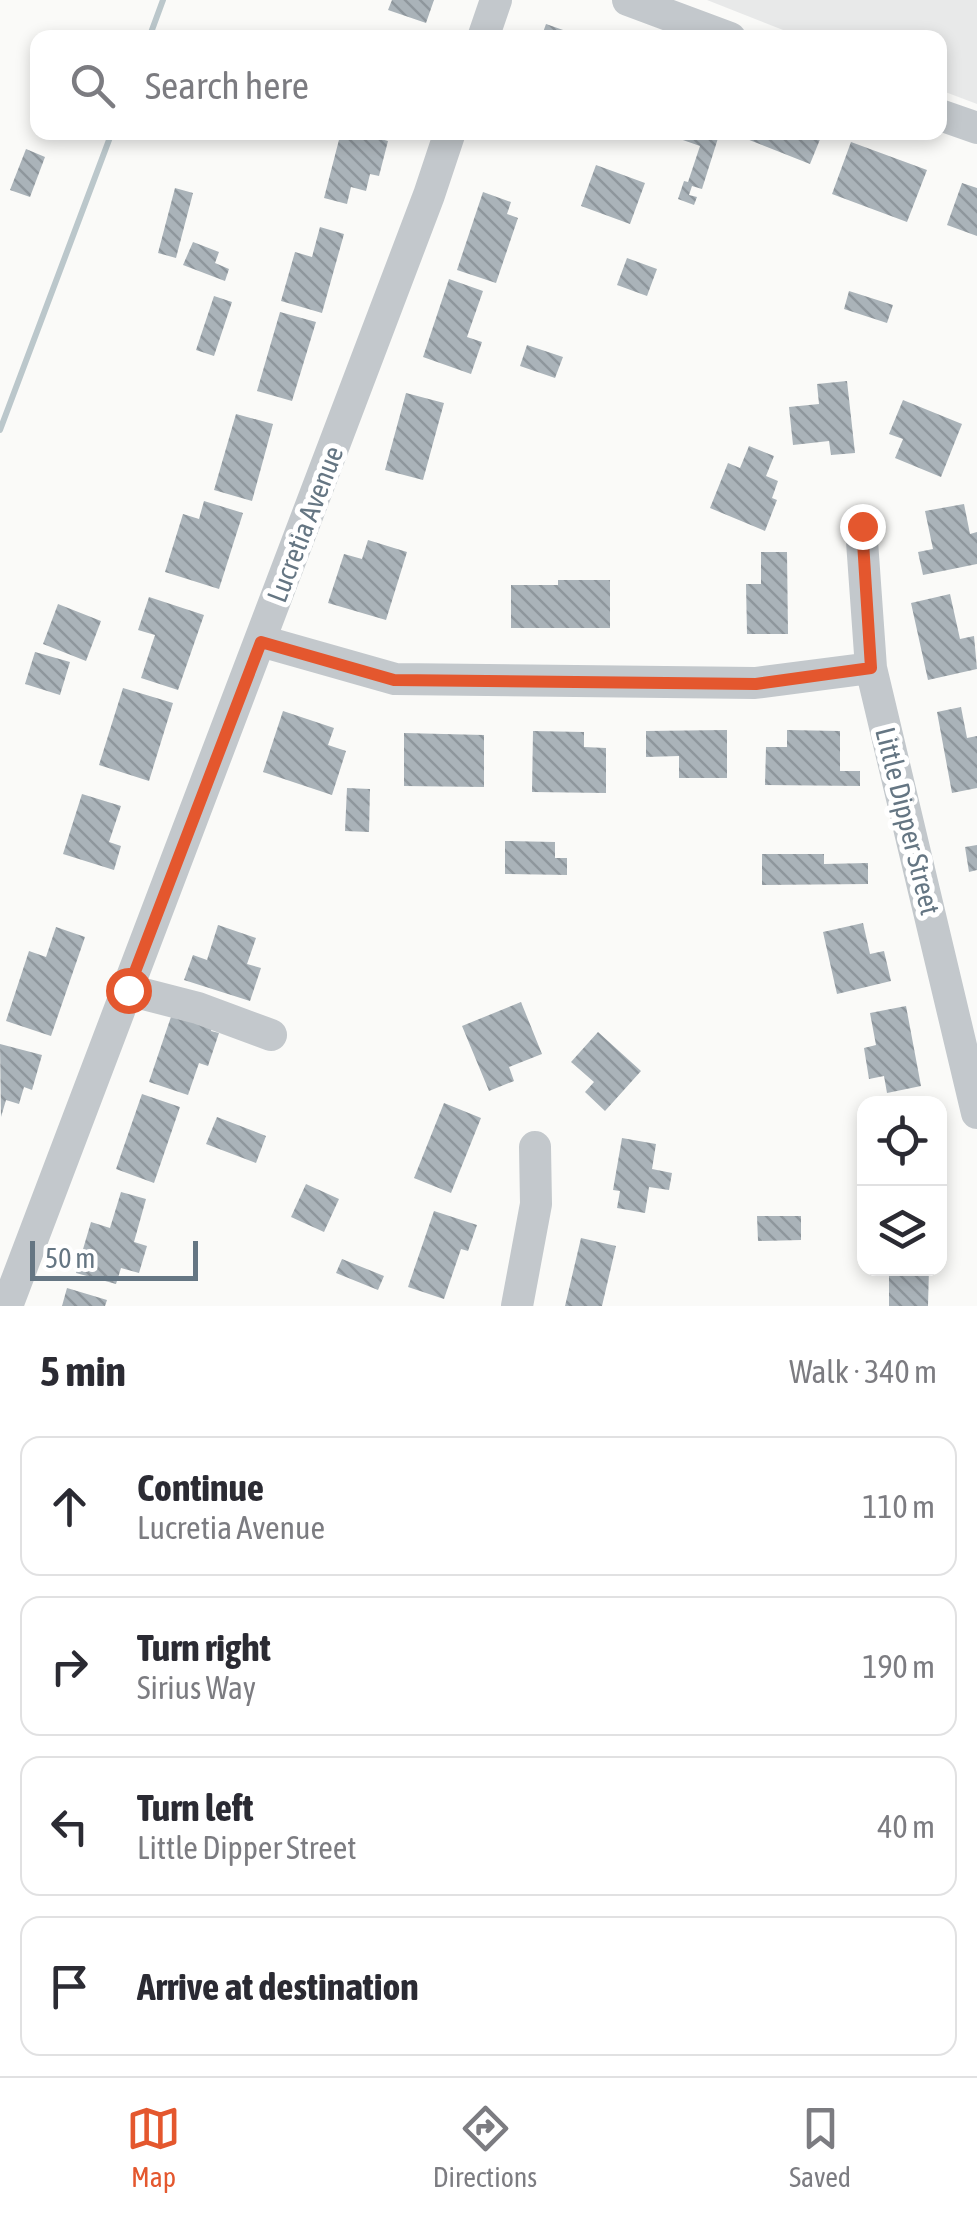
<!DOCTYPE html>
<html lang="en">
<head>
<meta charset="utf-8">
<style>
	body { margin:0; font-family:"Asap Condensed",sans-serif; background:#f7f7f7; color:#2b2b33 }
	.controls { position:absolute; right:30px; bottom:30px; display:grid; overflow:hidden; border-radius:20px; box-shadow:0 5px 15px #0003 }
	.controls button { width:90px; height:90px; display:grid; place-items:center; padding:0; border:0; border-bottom:2px solid #e1e1e2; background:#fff; color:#2b2b33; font:50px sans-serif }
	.scale { position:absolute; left:30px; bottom:25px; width:168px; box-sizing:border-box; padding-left:10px; border:5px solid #657683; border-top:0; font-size:28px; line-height:35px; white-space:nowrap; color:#657683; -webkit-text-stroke:8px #fff; paint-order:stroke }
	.stop { position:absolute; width:30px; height:30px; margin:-22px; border:8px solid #e4572e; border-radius:50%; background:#fff }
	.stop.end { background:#e4572e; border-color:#fff; box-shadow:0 2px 10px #0008 }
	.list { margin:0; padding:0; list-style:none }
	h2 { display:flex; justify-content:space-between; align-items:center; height:130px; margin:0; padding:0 40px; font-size:42px }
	h2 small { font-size:32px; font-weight:400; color:#7c7c81 }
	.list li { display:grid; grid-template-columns:65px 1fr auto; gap:30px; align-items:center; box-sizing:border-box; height:140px; margin:0 20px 20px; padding:0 20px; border:2px solid #e1e1e2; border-radius:20px }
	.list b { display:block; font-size:38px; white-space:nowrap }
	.list p { margin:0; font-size:32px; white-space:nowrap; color:#7c7c81 }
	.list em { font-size:32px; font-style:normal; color:#7c7c81 }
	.icon { flex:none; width:55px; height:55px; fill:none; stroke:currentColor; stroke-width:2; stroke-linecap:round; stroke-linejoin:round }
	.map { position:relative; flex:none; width:977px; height:1306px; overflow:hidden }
	.search { position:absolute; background:#fff; box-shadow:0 5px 15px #0003; left:30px; right:30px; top:30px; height:110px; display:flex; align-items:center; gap:25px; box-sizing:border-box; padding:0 35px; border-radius:20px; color:#7c7c81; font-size:38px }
	.sheet { height:770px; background:#fff }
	nav { display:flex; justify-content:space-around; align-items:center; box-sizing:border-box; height:140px; border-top:2px solid #e1e1e2; background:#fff; font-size:28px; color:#7c7c81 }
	nav a { display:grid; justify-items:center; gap:5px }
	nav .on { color:#e4572e }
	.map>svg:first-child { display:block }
</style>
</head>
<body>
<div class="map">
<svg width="977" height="1306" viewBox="0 0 977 1306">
	<defs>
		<pattern id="building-back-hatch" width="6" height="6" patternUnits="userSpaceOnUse" patternTransform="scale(2.5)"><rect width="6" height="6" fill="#aab3b9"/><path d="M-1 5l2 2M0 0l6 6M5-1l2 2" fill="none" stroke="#8e969c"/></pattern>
	</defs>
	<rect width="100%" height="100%" fill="#fafaf8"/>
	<path fill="#e8e9e9" d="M 707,0 L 977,0 L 977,104 L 940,90 L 940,38 L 801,37 Z"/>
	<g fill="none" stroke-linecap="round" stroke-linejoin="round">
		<path stroke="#bbc7cb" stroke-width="6" d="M 149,38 L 163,0
			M 0,430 L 112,132"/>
	</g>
	<path fill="url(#building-back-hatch)" d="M 392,0 L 434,0 L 426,23 L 388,10 Z
		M 546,24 L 583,37 L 583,38 L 541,38 Z
		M 341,132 L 355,132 L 388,141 L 379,176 L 370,174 L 366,191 L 351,187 L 347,204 L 324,198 Z
		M 660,132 L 711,132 L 719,135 L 702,189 L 692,186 L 689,195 L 697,197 L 694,205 L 678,199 L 684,181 L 688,182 L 700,146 Z
		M 729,132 L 823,132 L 810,164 Z
		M 851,142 L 927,170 L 907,222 L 832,194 Z
		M 26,149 L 45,157 L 30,197 L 10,190 Z
		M 596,165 L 645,183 L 630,224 L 581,206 Z
		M 962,183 L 977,188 L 977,236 L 947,225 Z
		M 175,188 L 193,193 L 176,258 L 158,253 Z
		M 483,192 L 511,202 L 507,214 L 518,218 L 496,283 L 457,270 Z
		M 320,227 L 344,234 L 322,313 L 281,301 L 295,252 L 312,257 Z
		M 193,242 L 219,252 L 215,263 L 229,269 L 225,281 L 183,265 Z
		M 627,258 L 657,269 L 647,296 L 617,285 Z
		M 449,279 L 483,291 L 467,337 L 482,342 L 471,374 L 423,357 Z
		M 849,291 L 893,305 L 887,323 L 844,309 Z
		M 214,296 L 232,302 L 214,356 L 196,350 Z
		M 280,312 L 316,322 L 292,401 L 257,391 Z
		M 527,345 L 563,357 L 555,378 L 520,366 Z
		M 847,381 L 855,453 L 831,455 L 829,441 L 793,445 L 789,407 L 819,404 L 817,384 Z
		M 406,393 L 444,403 L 423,480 L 385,470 Z
		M 903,400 L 962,424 L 941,477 L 895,458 L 903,439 L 889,434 Z
		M 236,414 L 273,424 L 252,501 L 214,490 Z
		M 749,446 L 774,456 L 766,476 L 778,481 L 772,498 L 777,500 L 765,531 L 710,508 L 728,463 L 740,468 Z
		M 204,501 L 243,513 L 219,589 L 165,572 L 183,514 L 199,519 Z
		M 964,504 L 970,534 L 977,532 L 977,564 L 923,575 L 918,552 L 933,549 L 925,511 Z
		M 368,540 L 407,552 L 386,620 L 328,603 L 344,554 L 362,559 Z
		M 761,552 L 787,552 L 788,634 L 747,634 L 746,584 L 761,584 Z
		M 558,580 L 610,580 L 610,628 L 511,628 L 511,585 L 558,585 Z
		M 950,594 L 960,639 L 974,636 L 977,669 L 928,680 L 911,603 Z
		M 149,597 L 204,615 L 178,690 L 141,678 L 155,635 L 138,630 Z
		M 58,604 L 101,621 L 86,661 L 43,644 Z
		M 35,652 L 70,662 L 60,695 L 25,684 Z
		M 123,688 L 173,703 L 149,781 L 99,765 Z
		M 961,707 L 967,738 L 977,736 L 977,788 L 952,793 L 937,712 Z
		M 283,711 L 334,728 L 328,745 L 346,751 L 332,795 L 263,772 Z
		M 727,730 L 727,778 L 679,778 L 679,756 L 646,757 L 646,731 Z
		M 787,730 L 840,731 L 840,771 L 860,771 L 860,786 L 765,785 L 766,747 L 787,747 Z
		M 533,731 L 584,732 L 584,747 L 606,748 L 606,793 L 532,792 Z
		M 404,733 L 484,735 L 484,787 L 404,786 Z
		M 347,788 L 370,789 L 369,832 L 345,831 Z
		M 82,794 L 121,806 L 109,842 L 121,846 L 114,870 L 63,854 Z
		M 505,841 L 555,842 L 555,858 L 567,858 L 567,875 L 505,874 Z
		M 977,845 L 977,870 L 969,872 L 965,847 Z
		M 762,854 L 824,854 L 824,864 L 868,863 L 868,884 L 762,885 Z
		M 863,923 L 870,954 L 884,951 L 891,981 L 837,994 L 823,932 Z
		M 218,925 L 256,938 L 247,964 L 261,968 L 250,1001 L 184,980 L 193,955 L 207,960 Z
		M 56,927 L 85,937 L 51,1036 L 6,1021 L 29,951 L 46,957 Z
		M 521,1002 L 542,1054 L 509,1067 L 514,1081 L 489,1091 L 462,1026 Z
		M 175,1005 L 216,1018 L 211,1031 L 219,1033 L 208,1066 L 199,1063 L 188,1095 L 149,1082 Z
		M 906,1006 L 921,1086 L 887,1093 L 884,1076 L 869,1079 L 864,1048 L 876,1045 L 870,1013 Z
		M 598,1032 L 641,1071 L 605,1111 L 585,1092 L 594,1082 L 571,1062 Z
		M 0,1044 L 42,1055 L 32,1090 L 24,1087 L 19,1104 L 6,1100 L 1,1117 Z
		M 142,1094 L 180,1107 L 154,1183 L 116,1169 Z
		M 444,1103 L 481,1118 L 451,1193 L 414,1178 Z
		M 217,1117 L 266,1136 L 256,1163 L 206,1144 Z
		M 622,1138 L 656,1144 L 652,1169 L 672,1173 L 669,1190 L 649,1187 L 645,1213 L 617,1208 L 620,1191 L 613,1190 Z
		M 306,1184 L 339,1199 L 324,1232 L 291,1217 Z
		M 121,1192 L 146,1199 L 134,1242 L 147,1246 L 139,1273 L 121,1268 L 116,1284 L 76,1273 L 91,1222 L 110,1228 Z
		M 434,1211 L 477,1225 L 468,1251 L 461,1249 L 444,1299 L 408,1287 Z
		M 757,1216 L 801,1216 L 801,1240 L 758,1241 Z
		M 581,1238 L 616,1246 L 602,1306 L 565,1306 Z
		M 342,1259 L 384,1276 L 378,1290 L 336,1273 Z
		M 889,1268 L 929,1268 L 928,1306 L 889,1306 Z
		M 67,1288 L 107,1300 L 105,1306 L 62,1306 Z"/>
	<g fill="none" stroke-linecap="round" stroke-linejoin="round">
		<path stroke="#c3c8cc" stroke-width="32" d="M 628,0 L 730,38
			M 483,38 L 496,0
			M 940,115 L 977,128
			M 861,527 L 871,668 L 977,1113
			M 261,641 L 395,679 L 755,683 L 871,668
			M 128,990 L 198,1008 L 271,1035
			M 7,1306 L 429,195 L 450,132
			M 517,1306 L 536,1204 L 535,1147"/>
	</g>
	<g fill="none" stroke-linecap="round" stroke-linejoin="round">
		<path stroke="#e4572e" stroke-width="12" d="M 128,990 L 261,642 L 394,680 L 756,684 L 871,668 L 862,526"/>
	</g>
	<g text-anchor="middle" stroke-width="10" stroke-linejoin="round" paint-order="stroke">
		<g font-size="28" fill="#657683" stroke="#fff">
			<text transform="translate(305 524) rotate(-69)" y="10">Lucretia Avenue</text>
			<text transform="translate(908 821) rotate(76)" y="10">Little Dipper Street</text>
		</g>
	</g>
</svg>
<div class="controls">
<button><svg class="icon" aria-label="locate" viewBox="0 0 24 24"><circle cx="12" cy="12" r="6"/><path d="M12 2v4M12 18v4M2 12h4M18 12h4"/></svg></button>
<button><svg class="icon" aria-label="layers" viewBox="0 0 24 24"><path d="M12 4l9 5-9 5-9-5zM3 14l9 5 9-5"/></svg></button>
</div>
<div class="scale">50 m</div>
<div class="stop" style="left:128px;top:990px"></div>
<div class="stop end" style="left:862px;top:526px"></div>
<div class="search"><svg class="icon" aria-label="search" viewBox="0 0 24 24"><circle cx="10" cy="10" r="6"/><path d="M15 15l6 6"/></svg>Search here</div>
</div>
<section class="sheet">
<h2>5 min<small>Walk · 340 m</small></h2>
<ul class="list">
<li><svg class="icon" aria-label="ahead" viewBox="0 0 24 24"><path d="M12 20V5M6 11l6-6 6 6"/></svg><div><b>Continue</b><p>Lucretia Avenue</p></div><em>110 m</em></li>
<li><svg class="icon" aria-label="right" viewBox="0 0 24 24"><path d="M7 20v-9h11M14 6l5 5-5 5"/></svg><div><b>Turn right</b><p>Sirius Way</p></div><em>190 m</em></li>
<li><svg class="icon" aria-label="left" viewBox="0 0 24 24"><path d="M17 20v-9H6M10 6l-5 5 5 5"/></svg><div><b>Turn left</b><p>Little Dipper Street</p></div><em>40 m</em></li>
<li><svg class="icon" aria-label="arrive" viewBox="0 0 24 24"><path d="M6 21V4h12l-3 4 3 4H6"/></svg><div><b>Arrive at destination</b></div></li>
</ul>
</section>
<nav>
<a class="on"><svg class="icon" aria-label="map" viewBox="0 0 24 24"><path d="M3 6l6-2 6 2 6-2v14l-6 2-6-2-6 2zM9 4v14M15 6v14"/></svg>Map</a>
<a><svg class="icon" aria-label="directions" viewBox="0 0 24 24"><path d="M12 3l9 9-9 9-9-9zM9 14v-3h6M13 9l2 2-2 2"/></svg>Directions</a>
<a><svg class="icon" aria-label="saved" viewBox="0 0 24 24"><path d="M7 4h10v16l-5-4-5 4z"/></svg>Saved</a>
</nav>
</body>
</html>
